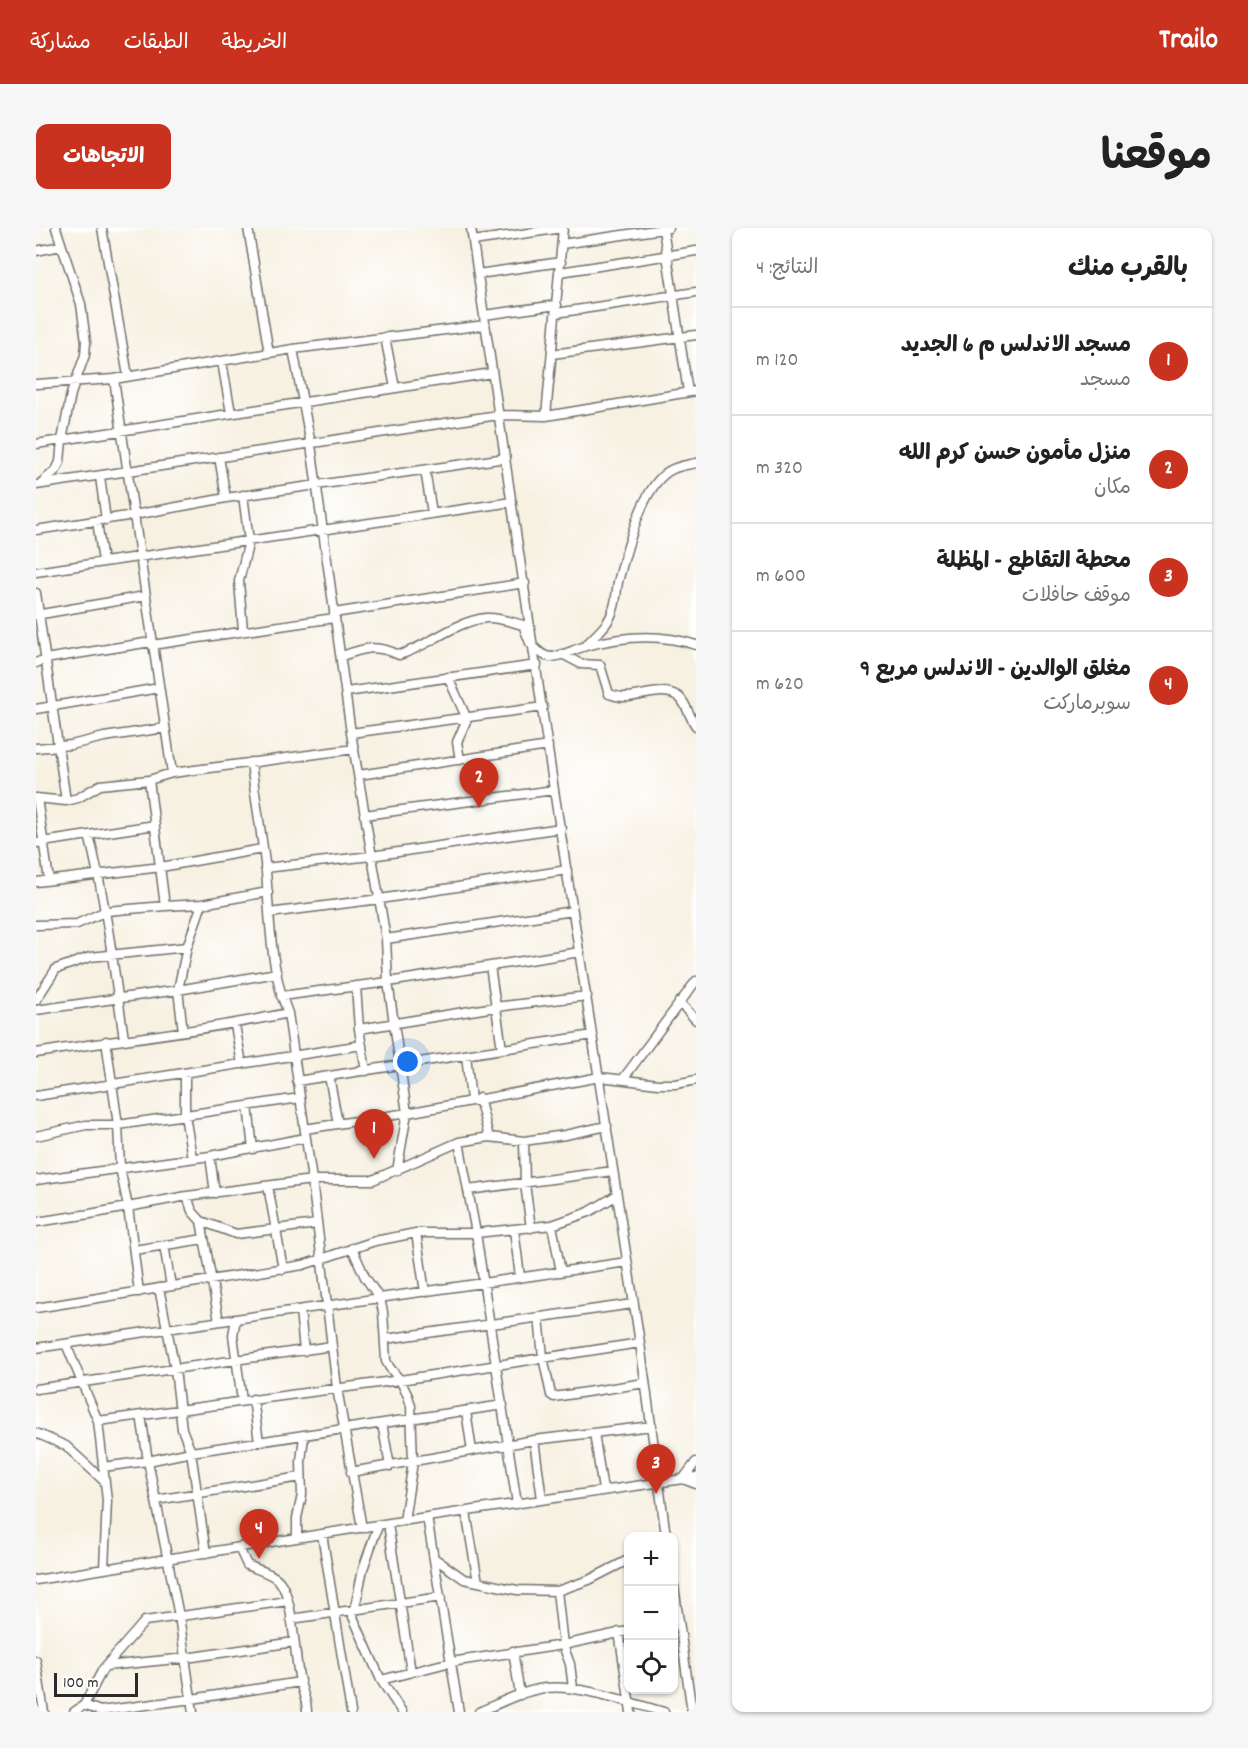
<!DOCTYPE html>
<html lang="ar">
<head>
<meta charset="utf-8">
<style>
	body { margin:0; font-family:Dekko,"Playpen Sans Arabic",sans-serif; background:#f6f6f6; color:#222; direction:rtl }
	.controls { position:absolute; right:18px; bottom:18px; display:grid; overflow:hidden; border-radius:12px; box-shadow:0 2px 4px #0004 }
	.controls button { width:54px; height:54px; display:grid; place-items:center; padding:0; border:0; border-bottom:2px solid #e0e0e0; background:#fff; color:#222; font:30px sans-serif }
	.scale { position:absolute; left:18px; bottom:15px; width:84px; box-sizing:border-box; padding-left:6px; border:3px solid #2b2b2b; border-top:0; font-size:16px; line-height:21px; white-space:nowrap; color:#2b2b2b; -webkit-text-stroke:4px #fff; paint-order:stroke }
	.you { position:absolute; left:372px; top:834px; width:21px; height:21px; margin:-15px; border:4px solid #fff; border-radius:50%; background:#1a73e8; box-shadow:0 0 0 9px #1a73e833 }
	.badge { display:grid; place-items:center; width:39px; height:39px; border-radius:50%; background:#c8321e; color:#fff; font-size:20px; font-weight:700 }
	.pin { position:absolute; translate:-50% -50px; filter:drop-shadow(0 2px 3px #0008) }
	.pin::after { content:''; position:absolute; top:32px; width:21px; height:18px; background:inherit; clip-path:polygon(0 0,100% 0,50% 100%) }
	.list { margin:0; padding:0; list-style:none }
	h2 { display:flex; justify-content:space-between; align-items:center; height:78px; margin:0; padding:0 24px; font-size:26px }
	h2 small { font-size:20px; font-weight:400; color:#767676 }
	.list li { display:grid; grid-template-columns:39px 1fr auto; gap:18px; align-items:center; box-sizing:border-box; height:108px; padding:0 24px; border-top:2px solid #e0e0e0 }
	.list b { display:block; font-size:22px; white-space:nowrap }
	.list p { margin:0; font-size:20px; white-space:nowrap; color:#767676 }
	.list em { font-size:20px; font-style:normal; color:#767676 }
	.icon { flex:none; width:33px; height:33px; fill:none; stroke:currentColor; stroke-width:2; stroke-linecap:round; stroke-linejoin:round }
	.map { position:relative; flex:none; width:660px; height:1484px; overflow:hidden; direction:ltr; border-radius:12px }
	header { display:flex; align-items:center; gap:36px; box-sizing:border-box; height:84px; padding:0 30px; background:#c8321e; color:#fff }
	header strong { font-size:28px }
	nav { display:flex; gap:33px; margin-inline-start:auto; font-size:21px }
	.intro { display:flex; align-items:center; justify-content:space-between; box-sizing:border-box; height:144px; padding:0 36px }
	h1 { margin:0; font-size:42px }
	.button { padding:15px 27px; border-radius:12px; background:#c8321e; color:#fff; font-size:21px; font-weight:700 }
	main { display:flex; gap:36px; padding:0 36px }
	aside { flex:1; background:#fff; border-radius:12px; box-shadow:0 2px 4px #0004 }
	.map>svg:first-child { display:block }
</style>
</head>
<body>
<header>
<strong>Trailo</strong>
<nav><a>الخريطة</a><a>الطبقات</a><a>مشاركة</a></nav>
</header>
<div class="intro"><h1>موقعنا</h1><a class="button">الاتجاهات</a></div>
<main>
<aside>
<h2>بالقرب منك<small>النتائج: 4</small></h2>
<ul class="list">
<li><span class="badge">1</span><div><b>مسجد الاندلس م 6 الجديد</b><p>مسجد</p></div><em>120 m</em></li>
<li><span class="badge">2</span><div><b>منزل مأمون حسن كرم الله</b><p>مكان</p></div><em>320 m</em></li>
<li><span class="badge">3</span><div><b>محطة التقاطع - المظلة</b><p>موقف حافلات</p></div><em>600 m</em></li>
<li><span class="badge">4</span><div><b>مغلق الوالدين - الاندلس مربع 9</b><p>سوبرماركت</p></div><em>620 m</em></li>
</ul>
</aside>
<div class="map">
<svg width="660" height="1484" viewBox="0 0 660 1484">
	<rect width="100%" height="100%" fill="#fff"/>
	<filter id="ink" filterUnits="userSpaceOnUse"><feTurbulence type="fractalNoise" baseFrequency=".0167" numOctaves="2"/><feDisplacementMap in="SourceGraphic" scale="12" xChannelSelector="R" yChannelSelector="G"/><feConvolveMatrix kernelMatrix="1 2 1 2 8 2 1 2 1" color-interpolation-filters="sRGB"/></filter>
	<filter id="wash" filterUnits="userSpaceOnUse"><feTurbulence type="fractalNoise" baseFrequency=".008" numOctaves="4" result="noise"/><feDisplacementMap in="SourceGraphic" scale="24" xChannelSelector="R" yChannelSelector="G"/><feGaussianBlur stdDeviation="1.35" result="paint"/><feColorMatrix in="noise" values="0 0 0 0 0 0 0 0 0 0 0 0 0 0 0 0 0 1.4 0 .05"/><feComposite in="paint" operator="in"/></filter>
	<g filter="url(#wash)">
		<rect width="100%" height="100%" fill="#f7f1e2"/>
	</g>
	<g filter="url(#ink)">
		<g fill="none" stroke-linecap="round" stroke-linejoin="round">
			<g stroke="#72706b" stroke-width="11">
				<path id="minor" d="M 66,0 L 92,148
					M 212,0 L 233,125
					M 435,0 L 518,562 L 604,1115 L 630,1308
					M 627,1 L 652,164
					M 437,13 L 527,0
					M 526,16 L 633,0
					M 0,23 L 25,18
					M 524,44 L 660,23
					M 442,46 L 525,34
					M 520,85 L 660,64
					M 448,87 L 521,77
					M 349,109 L 359,160
					M 257,121 L 275,217 L 315,505 L 350,711 L 352,754 L 371,885 L 361,943
					M 516,126 L 660,107
					M 186,134 L 195,185
					M 78,151 L 136,545
					M 0,156 L 78,151 L 257,121 L 449,97
					M 510,188 L 527,0
					M 0,216 L 456,145
					M 183,229 L 190,270
					M 389,242 L 396,285
					M 64,249 L 70,292
					M 4,256 L 20,242 L 24,234 L 26,212 L 35,166 L 49,127 L 50,114 L 45,76 L 20,0
					M 0,257 L 462,187 L 510,188 L 660,163
					M 61,293 L 67,334
					M 0,302 L 98,287 L 190,270 L 470,230
					M 0,344 L 476,274
					M 0,365 L 30,573
					M 298,385 L 489,355
					M 0,387 L 109,368
					M 207,403 L 203,353 L 213,313 L 207,267
					M 116,417 L 298,390
					M 549,418 C 559,407 573,397 577,382 C 581,372 580,360 583,350 C 591,321 606,259 633,243 C 641,238 652,237 660,235
					M 499,420 C 503,424 508,428 514,429 C 526,429 538,421 550,418 C 586,408 624,405 660,417
					M 526,426 L 545,436 L 564,437 L 573,466 C 577,467 582,469 587,469 C 604,470 627,457 643,469 C 651,476 653,489 660,498
					M 306,428 C 329,420 340,416 363,427 C 393,418 417,394 450,390 C 462,389 475,394 487,397 L 494,415
					M 0,435 L 9,431 L 115,414
					M 412,449 L 431,491 L 421,514 L 424,532
					M 310,464 L 501,437
					M 0,481 L 123,460
					M 315,505 L 507,479
					M 0,520 L 35,517 L 68,509 L 129,500
					M 215,534 C 219,570 226,607 230,644 C 234,690 234,742 252,785 L 276,952 L 301,1160 L 326,1300
					M 323,547 L 512,518
					M 113,552 L 129,678 L 166,676 L 151,719 L 142,762 L 147,803
					M 0,570 L 30,573 L 42,570 L 64,557 L 113,552 L 136,545 L 318,521
					M 1,570 L 13,652
					M 328,587 L 518,562
					M 53,607 C 70,674 78,742 88,811
					M 0,615 L 119,597
					M 229,640 L 335,628 L 525,600
					M 0,654 L 125,639 L 226,621
					M 166,676 L 232,664
					M 233,685 L 344,671 L 531,642
					M 0,697 L 41,696 L 70,683 L 129,678
					M 350,711 L 537,683
					M 454,738 L 466,821
					M 320,758 L 323,801 L 330,843
					M 245,768 L 352,754 L 544,724
					M 0,772 L 20,741 L 54,729 L 151,719
					M 643,774 L 660,792
					M 0,782 L 142,762 L 241,745
					M 199,797 L 206,836
					M 323,801 L 459,779 L 551,768
					M 70,813 L 82,897 L 84,940 L 92,979 L 103,1064
					M 0,825 C 84,811 169,803 252,785
					M 430,827 L 435,872
					M 149,845 L 149,887 L 156,930
					M 293,848 L 302,896
					M 587,851 L 660,753
					M 261,853 L 557,807
					M 0,868 L 326,817
					M 443,870 L 453,909
					M 212,878 L 217,921
					M 269,901 L 371,885 L 564,849 L 622,856 L 640,856 L 660,852
					M 0,908 L 50,897 L 82,897 L 264,870
					M 488,913 L 489,956 L 495,1000
					M 423,914 L 440,1005 L 481,1276
					M 174,928 L 179,965
					M 0,952 L 174,928 L 269,910
					M 232,958 L 247,1041
					M 432,962 L 577,943
					M 151,968 L 156,983 L 165,993 L 200,1006 L 281,996
					M 165,993 L 183,1093
					M 0,994 L 54,986 L 151,968 L 276,952 L 337,952 L 423,914 L 453,909 L 488,913 L 529,907 L 571,898
					M 516,997 L 525,1044
					M 478,1001 L 484,1049
					M 380,1005 L 389,1064
					M 128,1017 L 135,1058
					M 316,1020 L 329,1049 L 344,1071 L 347,1084 L 350,1133 L 354,1140 L 364,1152 L 372,1168 L 375,1178 L 377,1234 L 368,1293
					M 98,1022 L 168,1011
					M 123,1060 L 139,1141 L 146,1201 L 155,1224 L 170,1325
					M 0,1080 L 267,1037 L 339,1013 L 380,1005 L 440,1005 L 516,997 L 553,984 L 581,967
					M 264,1082 L 268,1123
					M 503,1089 L 507,1129 L 515,1167 L 518,1169 L 609,1155
					M 200,1091 L 197,1107 L 206,1173
					M 349,1111 L 597,1076
					M 30,1116 L 62,1193 L 71,1272 L 68,1341
					M 0,1120 L 591,1034
					M 0,1161 L 296,1118
					M 217,1171 L 223,1214
					M 430,1183 L 436,1223
					M 62,1193 L 364,1152 L 604,1115
					M 346,1196 L 354,1238
					M 0,1205 L 30,1218 L 68,1253
					M 558,1205 L 567,1262
					M 498,1212 L 506,1271
					M 660,1234 L 647,1251 L 660,1256
					M 67,1239 L 112,1233 L 105,1187
					M 315,1244 L 498,1212 L 616,1198
					M 120,1272 L 265,1249
					M 430,1284 L 442,1354
					M 391,1289 L 423,1484
					M 352,1296 L 375,1444
					M 342,1298 L 327,1341 L 317,1389 L 345,1452 L 366,1484
					M 286,1306 L 315,1484
					M 261,1310 L 261,1290 L 266,1267 L 265,1233 L 268,1208
					M 203,1320 L 211,1337 C 222,1342 237,1345 244,1354 C 258,1371 258,1429 264,1453 C 266,1464 271,1472 271,1484
					M 398,1330 L 428,1351 L 481,1362 L 521,1363 L 553,1352 L 592,1332
					M 0,1352 L 391,1289 L 660,1249
					M 638,1358 L 656,1484
					M 521,1363 L 527,1417 L 534,1436 L 537,1460
					M 255,1391 L 405,1369
					M 583,1404 L 595,1484
					M 477,1423 L 484,1467
					M 0,1433 L 8,1484
					M 70,1438 L 150,1430 L 258,1414
					M 345,1452 L 415,1434 L 527,1417 L 592,1403
					M 48,1477 L 64,1483 L 156,1471 L 264,1454
					M 38,1484 L 48,1477 L 67,1441 L 109,1393 L 252,1373
					M 157,1484 L 143,1388 L 112,1233 L 155,1224 L 467,1177
					M 443,1484 C 464,1475 486,1463 509,1460 C 543,1456 594,1475 628,1484"/>
			</g>
			<use href="#minor" stroke="#fff" stroke-width="8"/>
		</g>
	</g>
</svg>
<div class="controls">
<button>+</button>
<button>−</button>
<button><svg class="icon" aria-label="locate" viewBox="0 0 24 24"><circle cx="12" cy="12" r="6"/><path d="M12 2v4M12 18v4M2 12h4M18 12h4"/></svg></button>
</div>
<div class="scale">100 m</div>
<div class="you"></div>
<div class="pin badge" style="left:338px;top:931px">1</div>
<div class="pin badge" style="left:443px;top:580px">2</div>
<div class="pin badge" style="left:620px;top:1266px">3</div>
<div class="pin badge" style="left:223px;top:1331px">4</div>
</div>
</main>
</body>
</html>
